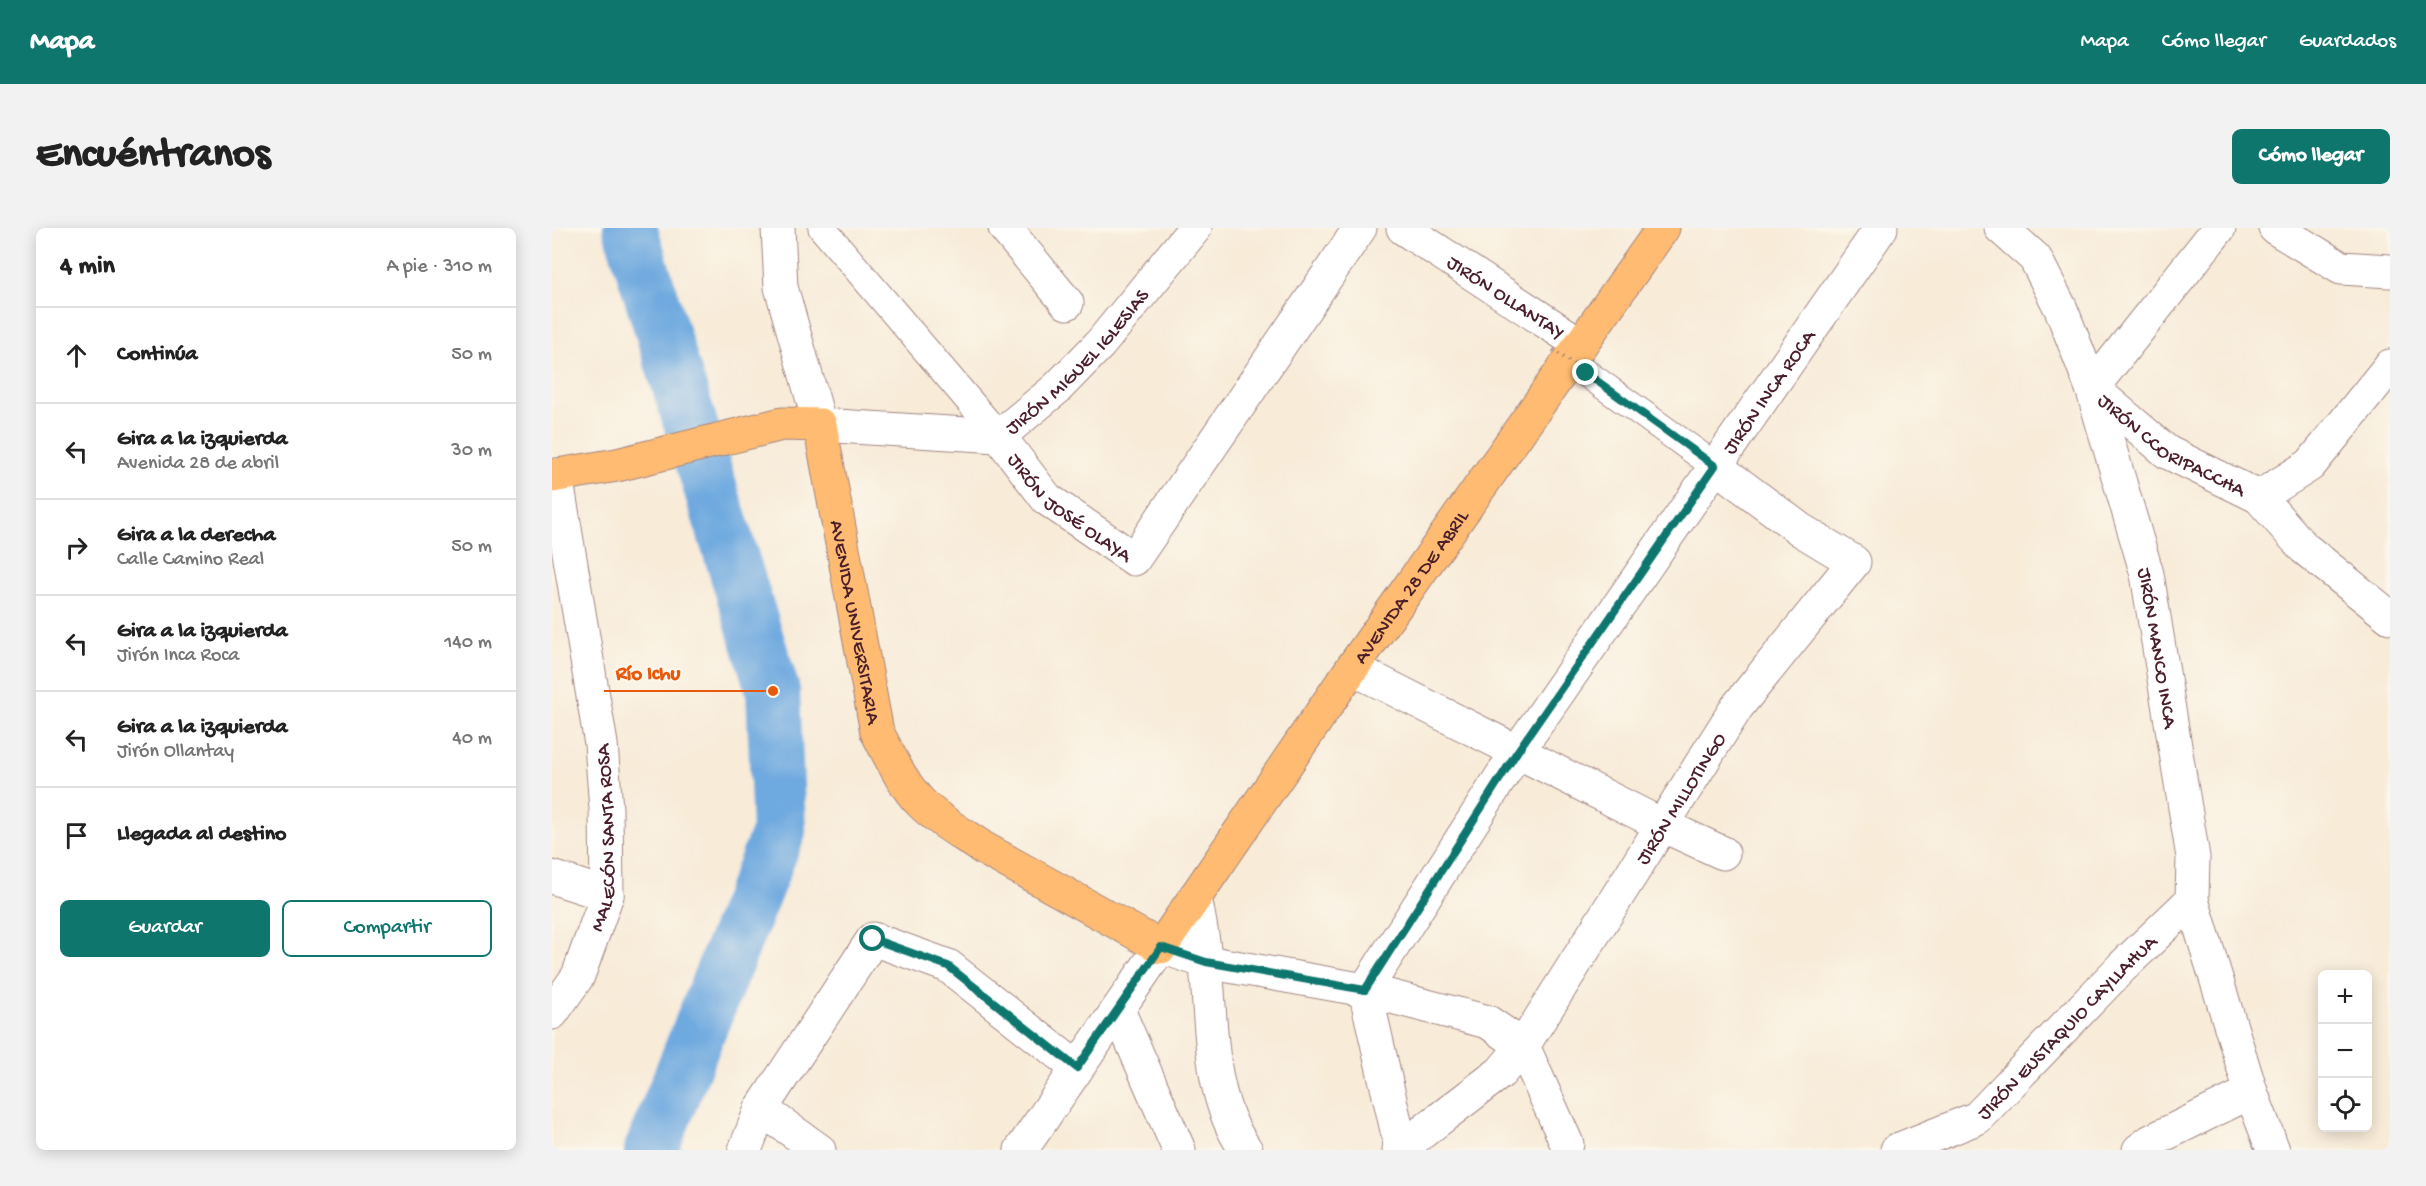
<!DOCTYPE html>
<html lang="es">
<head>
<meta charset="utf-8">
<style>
	body { margin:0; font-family:"Gochi Hand",sans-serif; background:#f2f2f2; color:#222 }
	.controls { position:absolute; right:18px; bottom:18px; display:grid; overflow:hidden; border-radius:9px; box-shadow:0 3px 15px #0003 }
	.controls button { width:54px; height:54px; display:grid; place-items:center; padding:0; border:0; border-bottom:2px solid #e0e0e0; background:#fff; color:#222; font:30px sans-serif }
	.stop { position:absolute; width:18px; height:18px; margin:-14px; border:4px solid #0f766e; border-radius:50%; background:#fff }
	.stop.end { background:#0f766e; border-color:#fff; box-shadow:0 2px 6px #0008 }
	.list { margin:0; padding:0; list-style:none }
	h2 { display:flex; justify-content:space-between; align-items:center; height:78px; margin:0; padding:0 24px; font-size:26px }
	h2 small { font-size:20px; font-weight:400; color:#767676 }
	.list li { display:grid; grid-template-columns:39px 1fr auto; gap:18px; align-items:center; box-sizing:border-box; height:96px; padding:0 24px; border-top:2px solid #e0e0e0 }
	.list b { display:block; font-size:22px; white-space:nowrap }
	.list p { margin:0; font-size:20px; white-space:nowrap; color:#767676 }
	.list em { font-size:20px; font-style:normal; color:#767676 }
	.actions { display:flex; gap:12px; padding:18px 24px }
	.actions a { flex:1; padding:14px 0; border:2px solid #0f766e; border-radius:9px; text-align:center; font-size:21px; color:#0f766e }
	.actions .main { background:#0f766e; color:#fff }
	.icon { flex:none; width:33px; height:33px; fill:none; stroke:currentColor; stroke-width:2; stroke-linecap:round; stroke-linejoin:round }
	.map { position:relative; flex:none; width:1838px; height:922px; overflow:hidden; border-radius:9px }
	header { display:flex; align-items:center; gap:36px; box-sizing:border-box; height:84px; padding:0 30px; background:#0f766e; color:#fff }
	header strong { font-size:28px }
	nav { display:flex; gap:33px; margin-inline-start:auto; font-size:21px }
	.intro { display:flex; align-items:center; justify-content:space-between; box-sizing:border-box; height:144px; padding:0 36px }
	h1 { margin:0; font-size:42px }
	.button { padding:15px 27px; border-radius:9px; background:#0f766e; color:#fff; font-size:21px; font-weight:700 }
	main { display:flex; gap:36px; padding:0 36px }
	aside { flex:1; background:#fff; border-radius:9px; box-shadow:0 3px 15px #0003 }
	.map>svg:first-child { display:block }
</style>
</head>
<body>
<header>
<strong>Mapa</strong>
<nav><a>Mapa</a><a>Cómo llegar</a><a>Guardados</a></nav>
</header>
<div class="intro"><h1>Encuéntranos</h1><a class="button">Cómo llegar</a></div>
<main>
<aside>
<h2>4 min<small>A pie · 310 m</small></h2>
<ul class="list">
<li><svg class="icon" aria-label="ahead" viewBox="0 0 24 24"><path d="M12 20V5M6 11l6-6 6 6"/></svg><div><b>Continúa</b></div><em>50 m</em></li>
<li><svg class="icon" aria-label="left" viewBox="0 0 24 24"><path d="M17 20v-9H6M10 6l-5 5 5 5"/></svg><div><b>Gira a la izquierda</b><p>Avenida 28 de abril</p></div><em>30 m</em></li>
<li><svg class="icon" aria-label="right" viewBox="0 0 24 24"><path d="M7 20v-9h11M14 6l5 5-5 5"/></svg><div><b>Gira a la derecha</b><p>Calle Camino Real</p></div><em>50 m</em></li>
<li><svg class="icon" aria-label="left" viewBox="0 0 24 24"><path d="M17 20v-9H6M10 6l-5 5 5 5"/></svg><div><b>Gira a la izquierda</b><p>Jirón Inca Roca</p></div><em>140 m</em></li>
<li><svg class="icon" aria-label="left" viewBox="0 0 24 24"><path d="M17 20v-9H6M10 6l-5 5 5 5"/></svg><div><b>Gira a la izquierda</b><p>Jirón Ollantay</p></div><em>40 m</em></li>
<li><svg class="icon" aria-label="arrive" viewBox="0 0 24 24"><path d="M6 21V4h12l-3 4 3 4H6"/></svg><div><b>Llegada al destino</b></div></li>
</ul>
<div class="actions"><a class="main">Guardar</a><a>Compartir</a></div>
</aside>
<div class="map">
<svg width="1838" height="922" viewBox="0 0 1838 922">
	<rect width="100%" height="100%" fill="#fbf7ec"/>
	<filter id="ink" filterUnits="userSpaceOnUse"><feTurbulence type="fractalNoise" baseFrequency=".0167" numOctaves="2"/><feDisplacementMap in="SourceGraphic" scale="12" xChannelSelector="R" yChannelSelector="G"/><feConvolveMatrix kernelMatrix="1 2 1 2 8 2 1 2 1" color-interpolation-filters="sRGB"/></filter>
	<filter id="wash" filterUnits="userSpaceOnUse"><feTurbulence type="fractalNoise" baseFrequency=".008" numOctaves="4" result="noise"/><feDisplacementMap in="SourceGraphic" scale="24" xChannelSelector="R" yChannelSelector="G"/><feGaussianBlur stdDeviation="1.35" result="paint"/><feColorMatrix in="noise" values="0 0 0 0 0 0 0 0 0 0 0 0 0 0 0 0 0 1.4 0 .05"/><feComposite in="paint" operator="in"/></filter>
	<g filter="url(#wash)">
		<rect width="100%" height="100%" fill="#f8ebd8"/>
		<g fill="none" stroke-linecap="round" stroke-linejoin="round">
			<path stroke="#6ea9df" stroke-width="54" d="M 78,0 L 221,463 L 227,603 L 99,922"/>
		</g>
	</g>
	<g filter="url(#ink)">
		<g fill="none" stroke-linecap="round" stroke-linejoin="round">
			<g stroke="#a18582" stroke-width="29">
				<path id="pedestrian" d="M 270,0 L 447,208
					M 1034,145 L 1163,238"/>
			</g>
			<g stroke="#a18582" stroke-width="35">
				<g id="minor">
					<path id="s1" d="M 226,0 L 229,59 L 268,197 L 447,208 L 504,161 L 548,116 L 643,0"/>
					<path d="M 453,0 L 515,75"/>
					<path id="s2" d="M 851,0 L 1028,116"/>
					<path id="s3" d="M 1449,0 L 1483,30 L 1509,81 L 1540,160 L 1595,346 L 1641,629 L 1640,672 L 1699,864 L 1721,922"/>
					<path id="s4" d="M 1667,0 L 1540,160 L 1615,224 L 1707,269 L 1752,320 L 1838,389"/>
					<path d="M 1723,0 L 1789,40 L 1838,43"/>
					<path id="s5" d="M 447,208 L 495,271 L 582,331 L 808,0"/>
					<path d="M 1707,269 L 1758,237 L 1838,138"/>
					<path d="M 800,440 L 1112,598 L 1171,625"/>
					<path d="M 0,649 L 55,667"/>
					<path d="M 643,669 C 647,691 652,714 654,737 C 660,798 656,870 694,922"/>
					<path d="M 566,782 L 627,922"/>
					<path id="s6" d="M 0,785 L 26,748 L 55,667 L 54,581 L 49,516 L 4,247"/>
					<path d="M 209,881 L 267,922"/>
					<path id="s7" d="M 849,920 L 813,762 L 965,524 L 1329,0"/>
					<path d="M 193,922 L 209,881 L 321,711 L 396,738 L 525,840"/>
					<path d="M 469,922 L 609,719 L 654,734 L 813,762 L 936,794 L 971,818 L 1015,916"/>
					<path id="s8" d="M 847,922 L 949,844 L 971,818 L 1185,479 L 1302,334 L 1249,302 L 1163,238"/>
					<path id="s9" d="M 1345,922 L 1425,890 L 1570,739 L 1640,672"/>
					<path d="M 1587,922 L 1599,913 L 1699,864"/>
				</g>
			</g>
			<g stroke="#a18582" stroke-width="35">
				<g id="trunk">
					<path id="s10" d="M 0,248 L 65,237 L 230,196 L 268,197 L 325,504 C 338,528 350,556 370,576 C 387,593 411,606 431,620 L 609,719 L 800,440 L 1111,0"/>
				</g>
			</g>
			<use href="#pedestrian" stroke="#fff" stroke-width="27"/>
			<use href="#minor" stroke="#fff" stroke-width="33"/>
			<use href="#trunk" stroke="#ffbb71" stroke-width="33"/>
			<path stroke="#a18582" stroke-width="4" stroke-dasharray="1.5 4.5" stroke-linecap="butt" d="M 1001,122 L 1024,138"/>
		</g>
	</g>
	<g fill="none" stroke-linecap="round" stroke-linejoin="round" filter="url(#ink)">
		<path stroke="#0f766e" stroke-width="8" d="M 321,711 L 396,738 L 525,840 L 609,719 L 654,734 L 813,762 L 965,524 L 1163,238 L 1034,145"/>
	</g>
	<g text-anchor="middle" stroke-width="4.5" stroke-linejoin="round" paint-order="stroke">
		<g font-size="20" fill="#4a1f2b" stroke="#fbf7ec">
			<text dy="7" stroke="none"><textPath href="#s2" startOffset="124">JIRÓN OLLANTAY</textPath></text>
			<text dy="7" stroke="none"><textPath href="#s1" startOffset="490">JIRÓN MIGUEL IGLESIAS</textPath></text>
			<text dy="7" stroke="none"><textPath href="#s7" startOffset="884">JIRÓN INCA ROCA</textPath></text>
			<text dy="7" stroke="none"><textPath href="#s4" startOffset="303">JIRÓN CCORIPACCHA</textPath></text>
			<text dy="7" stroke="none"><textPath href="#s5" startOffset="102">JIRÓN JOSÉ OLAYA</textPath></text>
			<text dy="7" stroke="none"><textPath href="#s10" startOffset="1389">AVENIDA 28 DE ABRIL</textPath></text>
			<text dy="7" stroke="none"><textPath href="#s10" startOffset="474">AVENIDA UNIVERSITARIA</textPath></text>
			<text dy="7" stroke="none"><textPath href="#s3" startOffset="456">JIRÓN MANCO INCA</textPath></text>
			<text dy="7" stroke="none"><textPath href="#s8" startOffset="456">JIRÓN MILLOTINGO</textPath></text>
			<text dy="7" stroke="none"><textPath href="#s6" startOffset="188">MALECÓN SANTA ROSA</textPath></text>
			<text dy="7" stroke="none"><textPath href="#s9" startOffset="214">JIRÓN EUSTAQUIO CAYLLAHUA</textPath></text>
		</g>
	</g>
	<path fill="none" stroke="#e8590c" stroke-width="2" d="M221 463L141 463H52"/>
	<circle fill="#e8590c" stroke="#fbf7ec" stroke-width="2" cx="221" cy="463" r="6"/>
	<g font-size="21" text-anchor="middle" font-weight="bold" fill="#e8590c" stroke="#fbf7ec" stroke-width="4.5" stroke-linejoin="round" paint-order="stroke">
		<text x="96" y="451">Río Ichu</text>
	</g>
</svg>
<div class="controls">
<button>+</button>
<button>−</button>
<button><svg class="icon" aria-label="locate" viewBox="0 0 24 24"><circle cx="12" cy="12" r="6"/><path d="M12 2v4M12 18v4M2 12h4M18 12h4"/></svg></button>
</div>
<div class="stop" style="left:321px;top:711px"></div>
<div class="stop end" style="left:1034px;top:145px"></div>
</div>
</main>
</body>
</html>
